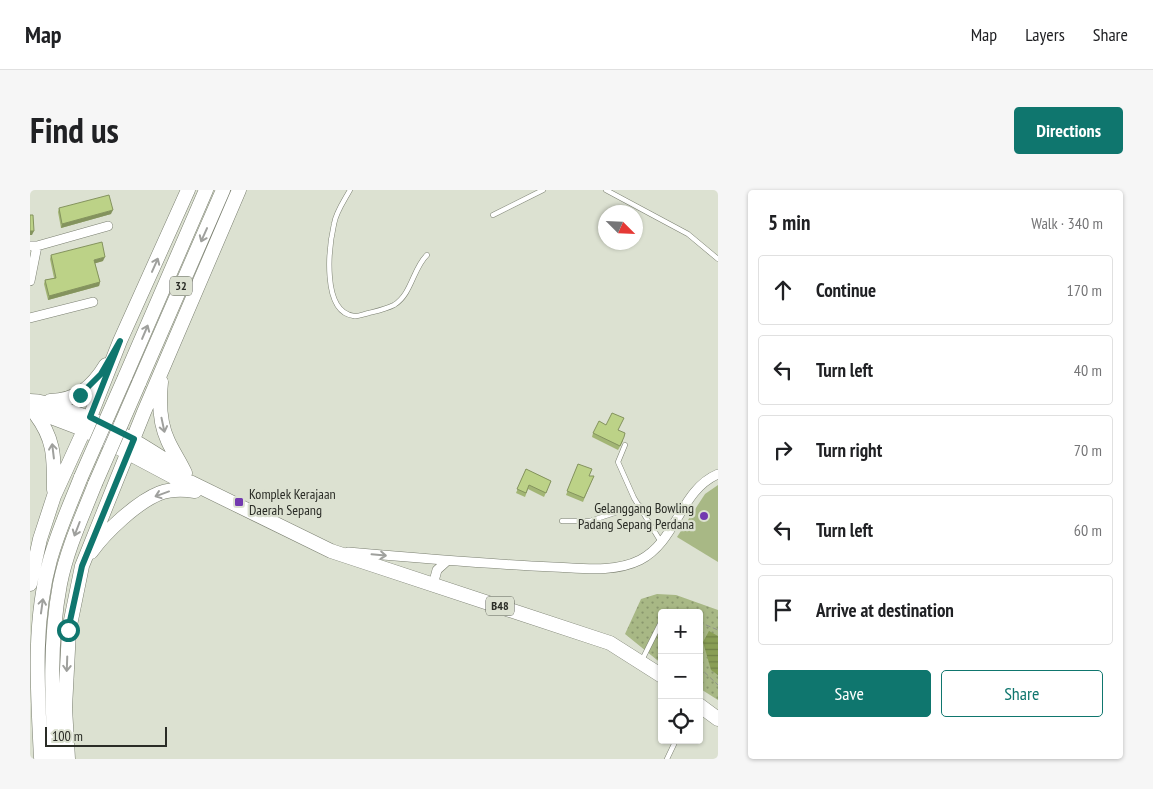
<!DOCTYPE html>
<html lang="en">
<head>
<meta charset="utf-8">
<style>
	body { margin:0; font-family:"PT Sans Narrow",sans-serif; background:#f6f6f6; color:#202124 }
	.controls { position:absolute; right:15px; bottom:15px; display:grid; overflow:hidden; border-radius:5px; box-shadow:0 1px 4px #0004 }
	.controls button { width:45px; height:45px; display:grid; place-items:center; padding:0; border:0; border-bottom:1px solid #e0e0e0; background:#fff; color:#202124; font:25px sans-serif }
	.compass { position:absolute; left:568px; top:15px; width:45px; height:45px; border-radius:50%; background:#fff; box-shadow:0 1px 4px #0004; rotate:114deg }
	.scale { position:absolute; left:15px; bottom:12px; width:122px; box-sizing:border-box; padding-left:5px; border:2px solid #2a2c26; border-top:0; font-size:14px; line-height:18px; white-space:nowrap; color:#2a2c26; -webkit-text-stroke:4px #dce1d1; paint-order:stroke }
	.stop { position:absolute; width:15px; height:15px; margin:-11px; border:4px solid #0f766e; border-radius:50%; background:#fff }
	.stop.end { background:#0f766e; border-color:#fff; box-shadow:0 1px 5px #0008 }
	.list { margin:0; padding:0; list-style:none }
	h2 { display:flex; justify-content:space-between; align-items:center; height:65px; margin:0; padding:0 20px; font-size:21px }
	h2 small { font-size:16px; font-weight:400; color:#757577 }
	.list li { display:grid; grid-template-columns:32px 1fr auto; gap:15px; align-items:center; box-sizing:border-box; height:70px; margin:0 10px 10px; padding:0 10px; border:1px solid #e0e0e0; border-radius:5px }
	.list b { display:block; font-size:19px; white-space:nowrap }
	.list em { font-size:16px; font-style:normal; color:#757577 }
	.actions { display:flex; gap:10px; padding:15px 20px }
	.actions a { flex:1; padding:11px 0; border:1px solid #0f766e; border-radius:5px; text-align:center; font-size:18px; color:#0f766e }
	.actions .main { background:#0f766e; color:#fff }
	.icon { flex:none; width:28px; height:28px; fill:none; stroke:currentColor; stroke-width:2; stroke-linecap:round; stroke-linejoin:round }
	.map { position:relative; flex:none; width:688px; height:569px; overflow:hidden; border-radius:5px }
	header { display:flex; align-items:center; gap:30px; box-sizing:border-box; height:70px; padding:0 25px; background:#fff; border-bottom:1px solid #e0e0e0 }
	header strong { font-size:24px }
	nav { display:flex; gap:28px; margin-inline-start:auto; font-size:18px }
	.intro { display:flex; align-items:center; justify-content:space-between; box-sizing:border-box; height:120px; padding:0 30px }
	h1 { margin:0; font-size:35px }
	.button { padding:12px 22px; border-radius:5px; background:#0f766e; color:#fff; font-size:18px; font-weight:700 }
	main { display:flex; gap:30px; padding:0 30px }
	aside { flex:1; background:#fff; border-radius:5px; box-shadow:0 1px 4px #0004 }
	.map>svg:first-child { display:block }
</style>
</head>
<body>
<header>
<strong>Map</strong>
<nav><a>Map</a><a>Layers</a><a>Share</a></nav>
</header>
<div class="intro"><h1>Find us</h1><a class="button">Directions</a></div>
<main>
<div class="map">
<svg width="688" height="569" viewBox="0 0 688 569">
	<defs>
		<pattern id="park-dots" width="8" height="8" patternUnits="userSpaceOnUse" patternTransform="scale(1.25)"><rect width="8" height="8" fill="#a8b885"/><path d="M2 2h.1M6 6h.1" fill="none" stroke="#89966d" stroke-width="1.8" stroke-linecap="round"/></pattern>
		<pattern id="water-rules" width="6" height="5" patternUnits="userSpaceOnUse" patternTransform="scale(1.25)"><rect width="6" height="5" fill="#899e55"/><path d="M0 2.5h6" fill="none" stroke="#708146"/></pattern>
	</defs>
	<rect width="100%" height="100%" fill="#dce1d1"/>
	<path fill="url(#park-dots)" d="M 627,404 L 646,405 L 688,420 L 688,510 L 669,498 L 669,423 L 632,423 L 632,474 L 595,444 L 611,409 Z"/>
	<path fill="#a8b885" d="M 688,295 L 688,372 L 647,347 L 675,304 Z"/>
	<path fill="url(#water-rules)" d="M 679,441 L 688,446 L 688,485 L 681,480 L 673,452 Z"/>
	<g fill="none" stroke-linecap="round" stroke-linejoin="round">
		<g stroke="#7a7f70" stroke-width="5.5">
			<path id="service" d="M 320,0 C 314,11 306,22 304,34 C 299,56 291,122 324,126 C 328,127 334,124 339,123 C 347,121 356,119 364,115 C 382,104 383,78 397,65
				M 576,0 L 658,44 L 688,69
				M 463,25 L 513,0
				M 595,255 L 588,272 L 604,308 L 631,352
				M 532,331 L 560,331 L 609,315
				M 612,470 L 630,434
				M 637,569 L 646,550"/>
		</g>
		<g stroke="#7a7f70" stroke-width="10">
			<path id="minor" d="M 0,56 L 7,56 L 78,36
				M 0,91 L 7,56
				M 0,128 L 63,112
				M 318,362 C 386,368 455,374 523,377 C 551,378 584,383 610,370 C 647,351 650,300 688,284
				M 403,395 L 407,380 L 417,371"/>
		</g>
		<g stroke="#7a7f70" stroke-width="15">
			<path id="primary" d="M 95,187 L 176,0
				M 131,192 C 129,211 130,234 138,251 C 143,262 150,272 155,283
				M 109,193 L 193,0
				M 0,211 C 12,211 22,215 33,219 C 79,233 116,257 155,283
				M 20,211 C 47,210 62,198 76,175
				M 0,219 L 55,240 L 151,291 L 162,293 L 301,361 L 580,453 L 632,486
				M 4,222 C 25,249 24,267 24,300
				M 61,362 C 75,342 107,312 130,303 C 141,299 153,299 165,301
				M 0,394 L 10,349 L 24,306 L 60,227 L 90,151 L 158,0
				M 669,515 L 688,529
				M 11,569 C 8,503 2,435 20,370 C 28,341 40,315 51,287
				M 25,569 C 22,510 19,452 30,394 C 37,359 52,327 65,294
				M 38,569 L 35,518 L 39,440 L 52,376 L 114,222 L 209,0"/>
		</g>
		<path stroke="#8f9387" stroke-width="1" stroke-dasharray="5 2.5" stroke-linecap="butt" d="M 669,432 L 688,440
			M 669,477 L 688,495"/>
		<use href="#service" stroke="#fff" stroke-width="4.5"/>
		<use href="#minor" stroke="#fff" stroke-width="9"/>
		<use href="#primary" stroke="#fff" stroke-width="14"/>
		<g stroke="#7a7f70" stroke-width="15" stroke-linecap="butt">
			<path id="primary-bridge" d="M 51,287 L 95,187
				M 65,294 L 109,193"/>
		</g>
		<use href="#primary-bridge" stroke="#fff" stroke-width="14"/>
	</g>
	<path fill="#a2b574" d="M 29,18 L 81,24 L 31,38 L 28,22 Z
		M 21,65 L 73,71 L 65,73 L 70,92 L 69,96 L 18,110 L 14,94 L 15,90 L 24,88 L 20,69 Z
		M 589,240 L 593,251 L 588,260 L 562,247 L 563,243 Z
		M 548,274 L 562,290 L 553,312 L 536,305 Z
		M 496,279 L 521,291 L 514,307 L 498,299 L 495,307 L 486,303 Z"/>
	<path fill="#84935e" d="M 83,20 L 81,24 L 31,38 L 32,34 Z
		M 0,41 L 4,41 L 2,45 L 0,45 Z
		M 75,67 L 73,71 L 63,74 L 64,70 Z
		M 70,92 L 69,96 L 18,110 L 19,106 Z"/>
	<path fill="#bcd287" stroke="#84935e" d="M 79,5 L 83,20 L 32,34 L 29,18 Z
		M 0,25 L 3,25 L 4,41 L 0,41 Z
		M 72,52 L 75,67 L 64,70 L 70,92 L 19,106 L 15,90 L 26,88 L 21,65 Z
		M 582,223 L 594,228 L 588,240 L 595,243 L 594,247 L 590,256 L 563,243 L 569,231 L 576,235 Z
		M 548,274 L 562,279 L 559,286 L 564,286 L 554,308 L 537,301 Z
		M 496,279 L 521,291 L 516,303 L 499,295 L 496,303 L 487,299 Z"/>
	<defs><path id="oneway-shaft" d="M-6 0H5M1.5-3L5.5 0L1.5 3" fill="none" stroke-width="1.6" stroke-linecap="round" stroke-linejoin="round" transform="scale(1.25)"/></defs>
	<g stroke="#9fa09d">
		<use href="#oneway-shaft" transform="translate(174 45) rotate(114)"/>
		<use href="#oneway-shaft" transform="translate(125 75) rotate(-66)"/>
		<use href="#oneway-shaft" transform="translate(115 142) rotate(-67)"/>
		<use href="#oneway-shaft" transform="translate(133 235) rotate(78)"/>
		<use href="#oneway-shaft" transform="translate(23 261) rotate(-97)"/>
		<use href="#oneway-shaft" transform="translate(132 304) rotate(160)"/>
		<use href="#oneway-shaft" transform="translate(47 339) rotate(111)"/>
		<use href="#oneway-shaft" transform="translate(349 365) rotate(5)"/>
		<use href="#oneway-shaft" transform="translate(12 416) rotate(-82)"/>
		<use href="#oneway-shaft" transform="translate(37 474) rotate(92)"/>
	</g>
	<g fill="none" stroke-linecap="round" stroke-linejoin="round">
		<path stroke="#0f766e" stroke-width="6" d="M 38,440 L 52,376 L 104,249 L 60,227 L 90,151 L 71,184 L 50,205"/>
	</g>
	<g fill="#733ab0" stroke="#dce1d1" stroke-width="2">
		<rect x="204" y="307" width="10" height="10" rx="2.5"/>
		<circle cx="674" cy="326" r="5"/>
	</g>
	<g text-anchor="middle" stroke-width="4.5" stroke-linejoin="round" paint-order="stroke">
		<g fill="#dce1d1" stroke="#5f6259" stroke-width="1">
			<rect x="140" y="86.5" width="22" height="19" rx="4"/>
			<rect x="456" y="406.5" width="28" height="19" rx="4"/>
		</g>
		<g font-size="12" font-weight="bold" fill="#2a2c26">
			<text x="151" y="100">32</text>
			<text x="470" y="420">B48</text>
		</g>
		<g font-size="14" fill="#2a2c26" stroke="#dce1d1" text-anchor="start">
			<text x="219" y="309">Komplek Kerajaan<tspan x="219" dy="16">Daerah Sepang</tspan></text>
			<text x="664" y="323" text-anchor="end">Gelanggang Bowling<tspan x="664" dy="16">Padang Sepang Perdana</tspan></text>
		</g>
	</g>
</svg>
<div class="controls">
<button>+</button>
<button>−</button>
<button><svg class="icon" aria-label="locate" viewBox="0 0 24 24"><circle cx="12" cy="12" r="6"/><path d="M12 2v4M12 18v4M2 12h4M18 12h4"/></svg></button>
</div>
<svg class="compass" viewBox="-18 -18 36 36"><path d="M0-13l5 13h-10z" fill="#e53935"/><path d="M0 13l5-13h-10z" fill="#757577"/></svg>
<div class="scale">100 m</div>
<div class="stop" style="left:38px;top:440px"></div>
<div class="stop end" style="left:50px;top:205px"></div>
</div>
<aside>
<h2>5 min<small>Walk · 340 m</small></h2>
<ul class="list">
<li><svg class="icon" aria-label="ahead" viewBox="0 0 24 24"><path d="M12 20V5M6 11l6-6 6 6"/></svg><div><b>Continue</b></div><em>170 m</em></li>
<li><svg class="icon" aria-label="left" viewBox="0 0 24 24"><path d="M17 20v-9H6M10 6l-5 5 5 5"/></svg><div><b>Turn left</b></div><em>40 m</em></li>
<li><svg class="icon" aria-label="right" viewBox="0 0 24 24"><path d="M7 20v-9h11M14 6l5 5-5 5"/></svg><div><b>Turn right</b></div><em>70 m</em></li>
<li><svg class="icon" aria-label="left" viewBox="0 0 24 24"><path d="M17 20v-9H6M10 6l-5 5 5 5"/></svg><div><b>Turn left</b></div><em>60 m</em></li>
<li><svg class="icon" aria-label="arrive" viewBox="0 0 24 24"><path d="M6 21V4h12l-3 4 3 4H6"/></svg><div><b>Arrive at destination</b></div></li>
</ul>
<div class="actions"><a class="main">Save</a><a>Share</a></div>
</aside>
</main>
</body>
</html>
